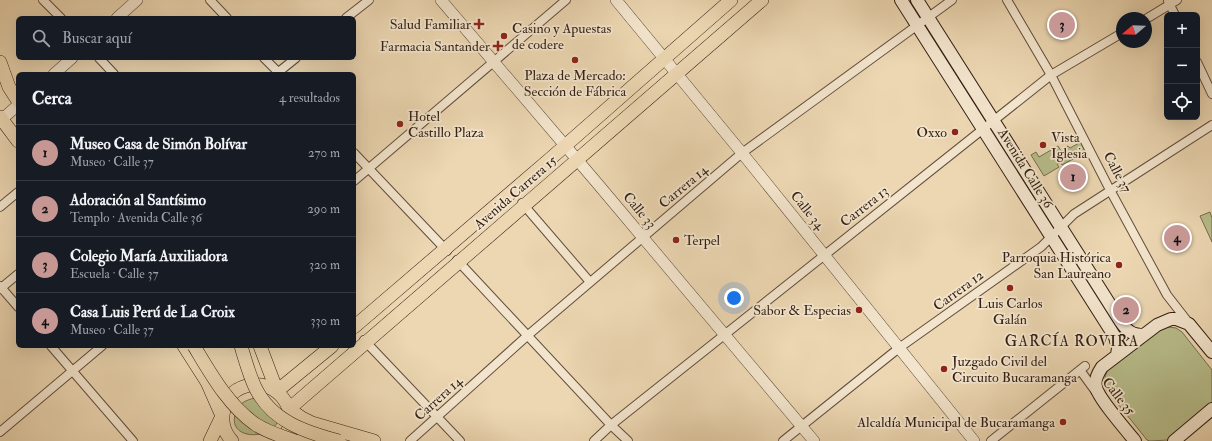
<!DOCTYPE html>
<html lang="es">
<head>
<meta charset="utf-8">
<style>
	body { margin:0; font-family:"IM FELL Double Pica",serif; background:#20242c; color:#f1f3f6 }
	.controls { position:absolute; right:12px; top:12px; display:grid; overflow:hidden; border-radius:6px; box-shadow:0 4px 16px #0002 }
	.controls button { width:36px; height:36px; display:grid; place-items:center; padding:0; border:0; border-bottom:1px solid #363941; background:#171b24; color:#f1f3f6; font:20px sans-serif }
	.compass { position:absolute; left:1116px; top:12px; width:36px; height:36px; border-radius:50%; background:#171b24; box-shadow:0 4px 16px #0002; rotate:251deg }
	.you { position:absolute; left:734px; top:298px; width:14px; height:14px; margin:-10px; border:3px solid #fff; border-radius:50%; background:#1a73e8; box-shadow:0 0 0 6px #1a73e833 }
	.badge { display:grid; place-items:center; width:26px; height:26px; border-radius:50%; background:#c59692; color:#111; font-size:13px; font-weight:700 }
	.pin { position:absolute; translate:-50% -50%; border:2px solid #fff; box-shadow:0 1px 4px #0006 }
	.list { margin:0; padding:0; list-style:none }
	h2 { display:flex; justify-content:space-between; align-items:center; height:52px; margin:0; padding:0 16px; font-size:17px }
	h2 small { font-size:13px; font-weight:400; color:#9ea1a6 }
	.list li { display:grid; grid-template-columns:26px 1fr auto; gap:12px; align-items:center; box-sizing:border-box; height:56px; padding:0 16px; border-top:1px solid #363941 }
	.list b { display:block; font-size:15px; white-space:nowrap }
	.list p { margin:0; font-size:13px; white-space:nowrap; color:#9ea1a6 }
	.list em { font-size:13px; font-style:normal; color:#9ea1a6 }
	.icon { flex:none; width:22px; height:22px; fill:none; stroke:currentColor; stroke-width:2; stroke-linecap:round; stroke-linejoin:round }
	.map { position:relative; flex:none; width:1212px; height:441px; overflow:hidden }
	.search { position:absolute; background:#171b24; box-shadow:0 4px 16px #0002; left:16px; top:16px; width:340px; height:44px; display:flex; align-items:center; gap:10px; box-sizing:border-box; padding:0 14px; border-radius:6px; color:#9ea1a6; font-size:15px }
	.panel { position:absolute; background:#171b24; box-shadow:0 4px 16px #0002; left:16px; top:72px; width:340px; height:276px; border-radius:6px }
	.map>svg:first-child { display:block }
</style>
</head>
<body>
<div class="map">
<svg width="1212" height="441" viewBox="0 0 1212 441">
	<rect width="100%" height="100%" fill="#ecd7b2"/>
	<filter id="stains"><feTurbulence type="fractalNoise" baseFrequency=".005" numOctaves="4"/><feColorMatrix values="0 0 0 0 .2 0 0 0 0 .09 0 0 0 0 .02 0 0 0 .5 -.17"/></filter>
	<radialGradient id="worn" r=".72"><stop offset=".6" stop-color="#630" stop-opacity="0"/><stop offset="1" stop-color="#630" stop-opacity=".3"/></radialGradient>
	<path fill="#b8be8c" stroke="#766e50" d="M 1081,142 L 1086,152 L 1062,165 L 1061,163 L 1057,164 L 1059,167 L 1044,176 L 1031,155 L 1036,152 L 1039,157 L 1058,146 L 1061,151 L 1068,146 L 1070,148 Z
		M 1210,212 L 1212,218 L 1212,242 L 1200,216 Z
		M 1169,327 L 1176,328 L 1182,332 L 1212,370 L 1212,403 L 1168,440 L 1150,441 L 1147,440 L 1106,389 C 1104,380 1104,375 1110,367 L 1160,329 Z
		M 255,398 L 278,421 C 270,441 225,440 236,412 C 239,403 246,400 255,398 Z"/>
	<g fill="none" stroke-linecap="round" stroke-linejoin="round">
		<g stroke="#614d3c" stroke-width="10">
			<path id="minor" d="M 43,0 L 61,18
				M 210,0 L 227,18
				M 1007,0 L 1051,75 L 1110,190 L 1167,295 L 1188,322
				M 1168,1 L 1175,15
				M 346,18 L 369,0
				M 1146,19 L 1177,0
				M 99,58 L 114,74
				M 264,58 L 280,74
				M 1197,62 L 1212,94
				M 276,74 L 296,58
				M 354,153 L 447,251
				M 354,181 L 566,0
				M 522,203 L 590,282
				M 0,207 L 18,192
				M 457,260 L 611,425 L 628,441
				M 0,286 L 18,307
				M 0,289 L 18,274
				M 364,340 L 460,441
				M 51,346 L 133,441
				M 1080,370 L 1096,392
				M 0,432 L 102,346
				M 410,441 L 527,336 L 742,153 L 952,0
				M 594,441 L 611,425 L 1051,75 L 1122,33
				M 783,441 L 899,348 L 1041,247 L 1074,214 L 1212,125
				M 991,441 L 1085,366"/>
		</g>
		<g stroke="#614d3c" stroke-width="12">
			<path id="tertiary" d="M 441,0 L 597,183 L 814,441
				M 616,0 L 742,153 L 974,441
				M 117,18 L 137,0
				M 54,74 L 72,58
				M 0,121 L 18,105"/>
		</g>
		<g stroke="#331f14" stroke-width="14">
			<path id="secondary" d="M 901,0 L 1115,337 L 1118,348 L 1117,355
				M 917,0 L 1121,322 C 1127,331 1132,335 1144,335
				M 1135,441 C 1127,431 1098,398 1096,387 C 1094,380 1098,373 1102,367 L 1157,325 L 1171,319 L 1176,319 L 1189,324 L 1212,352
				M 1174,441 L 1212,409"/>
		</g>
		<g stroke="#331f14" stroke-width="14">
			<path id="primary" d="M 0,62 L 9,87 L 18,101
				M 0,117 L 18,141
				M 354,327 L 550,159 L 731,0
				M 184,346 L 207,382 L 222,416
				M 260,346 L 277,391
				M 277,391 L 332,346
				M 289,409 L 762,0
				M 289,409 L 302,418 L 312,423 L 374,441
				M 210,441 L 222,416
				M 232,441 C 224,432 221,421 224,410 C 225,402 230,394 237,390 C 271,369 308,412 281,441"/>
		</g>
		<use href="#minor" stroke="#f3e5cd" stroke-width="8"/>
		<use href="#tertiary" stroke="#f3e5cd" stroke-width="11"/>
		<use href="#secondary" stroke="#f3e5cd" stroke-width="12"/>
		<use href="#primary" stroke="#ecd7b2" stroke-width="13"/>
		<g stroke="#331f14" stroke-width="14" stroke-linecap="butt">
			<path id="primary-bridge" d="M 194,346 C 211,374 228,405 255,424 C 267,432 281,436 295,441
				M 241,346 C 245,360 249,374 255,387 C 271,421 305,432 339,441"/>
		</g>
		<use href="#primary-bridge" stroke="#ecd7b2" stroke-width="13"/>
	</g>
	<g fill="#8f2418" stroke="#f3e5cd" stroke-width="1.5">
		<path d="M477 18h4v4h4v4h-4v4h-4v-4h-4v-4h4z"/>
		<circle cx="504" cy="36" r="4"/>
		<path d="M496 40h4v4h4v4h-4v4h-4v-4h-4v-4h4z"/>
		<circle cx="575" cy="60" r="4"/>
		<circle cx="400" cy="124" r="4"/>
		<circle cx="955" cy="132" r="4"/>
		<circle cx="1043" cy="145" r="4"/>
		<circle cx="676" cy="240" r="4"/>
		<circle cx="1119" cy="265" r="4"/>
		<circle cx="1010" cy="288" r="4"/>
		<circle cx="859" cy="310" r="4"/>
		<circle cx="944" cy="369" r="4"/>
		<circle cx="1063" cy="422" r="4"/>
	</g>
	<g text-anchor="middle" stroke-width="3.5" stroke-linejoin="round" paint-order="stroke">
		<g font-size="14" fill="#331f14" stroke="#f3e5cd" text-anchor="end">
			<text x="471" y="29">Salud Familiar</text>
			<text x="512" y="33" text-anchor="start">Casino y Apuestas<tspan x="512" dy="16">de codere</tspan></text>
			<text x="490" y="51">Farmacia Santander</text>
			<text x="575" y="80" text-anchor="middle">Plaza de Mercado:<tspan x="575" dy="16">Sección de Fábrica</tspan></text>
			<text x="408" y="121" text-anchor="start">Hotel<tspan x="408" dy="16">Castillo Plaza</tspan></text>
			<text x="947" y="137">Oxxo</text>
			<text x="1051" y="142" text-anchor="start">Vista<tspan x="1051" dy="16">Iglesia</tspan></text>
			<text x="684" y="245" text-anchor="start">Terpel</text>
			<text x="1111" y="262">Parroquia Histórica<tspan x="1111" dy="16">San Laureano</tspan></text>
			<text x="1010" y="308" text-anchor="middle">Luis Carlos<tspan x="1010" dy="16">Galán</tspan></text>
			<text x="851" y="315">Sabor &amp; Especias</text>
			<text x="952" y="366" text-anchor="start">Juzgado Civil del<tspan x="952" dy="16">Circuito Bucaramanga</tspan></text>
			<text x="1055" y="427">Alcaldía Municipal de Bucaramanga</text>
		</g>
		<g font-size="14" fill="#331f14" stroke="#f3e5cd">
			<text transform="translate(1026 168) rotate(58)" y="5">Avenida Calle 36</text>
			<text transform="translate(1118 172) rotate(62)" y="5">Calle 37</text>
			<text transform="translate(683 186) rotate(-40)" y="5">Carrera 14</text>
			<text transform="translate(515 192) rotate(-41)" y="5">Avenida Carrera 15</text>
			<text transform="translate(864 206) rotate(-38)" y="5">Carrera 13</text>
			<text transform="translate(640 210) rotate(50)" y="5">Calle 33</text>
			<text transform="translate(808 210) rotate(51)" y="5">Calle 34</text>
			<text transform="translate(958 290) rotate(-36)" y="5">Carrera 12</text>
			<text transform="translate(1119 396) rotate(52)" y="5">Calle 35</text>
			<text transform="translate(438 398) rotate(-42)" y="5">Carrera 14</text>
		</g>
		<g font-size="15" letter-spacing="1" fill="#331f14" stroke="#f3e5cd">
			<text x="1072" y="346">GARCÍA ROVIRA</text>
		</g>
	</g>
	<rect width="100%" height="100%" filter="url(#stains)"/>
	<rect width="100%" height="100%" fill="url(#worn)"/>
</svg>
<div class="controls">
<button>+</button>
<button>−</button>
<button><svg class="icon" aria-label="locate" viewBox="0 0 24 24"><circle cx="12" cy="12" r="6"/><path d="M12 2v4M12 18v4M2 12h4M18 12h4"/></svg></button>
</div>
<svg class="compass" viewBox="-18 -18 36 36"><path d="M0-13l5 13h-10z" fill="#e53935"/><path d="M0 13l5-13h-10z" fill="#9ea1a6"/></svg>
<div class="you"></div>
<div class="pin badge" style="left:1073px;top:177px">1</div>
<div class="pin badge" style="left:1126px;top:310px">2</div>
<div class="pin badge" style="left:1062px;top:25px">3</div>
<div class="pin badge" style="left:1177px;top:238px">4</div>
<div class="search"><svg class="icon" aria-label="search" viewBox="0 0 24 24"><circle cx="10" cy="10" r="6"/><path d="M15 15l6 6"/></svg>Buscar aquí</div>
<section class="panel">
<h2>Cerca<small>4 resultados</small></h2>
<ul class="list">
<li><span class="badge">1</span><div><b>Museo Casa de Simón Bolívar</b><p>Museo · Calle 37</p></div><em>270 m</em></li>
<li><span class="badge">2</span><div><b>Adoración al Santísimo</b><p>Templo · Avenida Calle 36</p></div><em>290 m</em></li>
<li><span class="badge">3</span><div><b>Colegio María Auxiliadora</b><p>Escuela · Calle 37</p></div><em>320 m</em></li>
<li><span class="badge">4</span><div><b>Casa Luis Perú de La Croix</b><p>Museo · Calle 37</p></div><em>330 m</em></li>
</ul>
</section>
</div>
</body>
</html>
